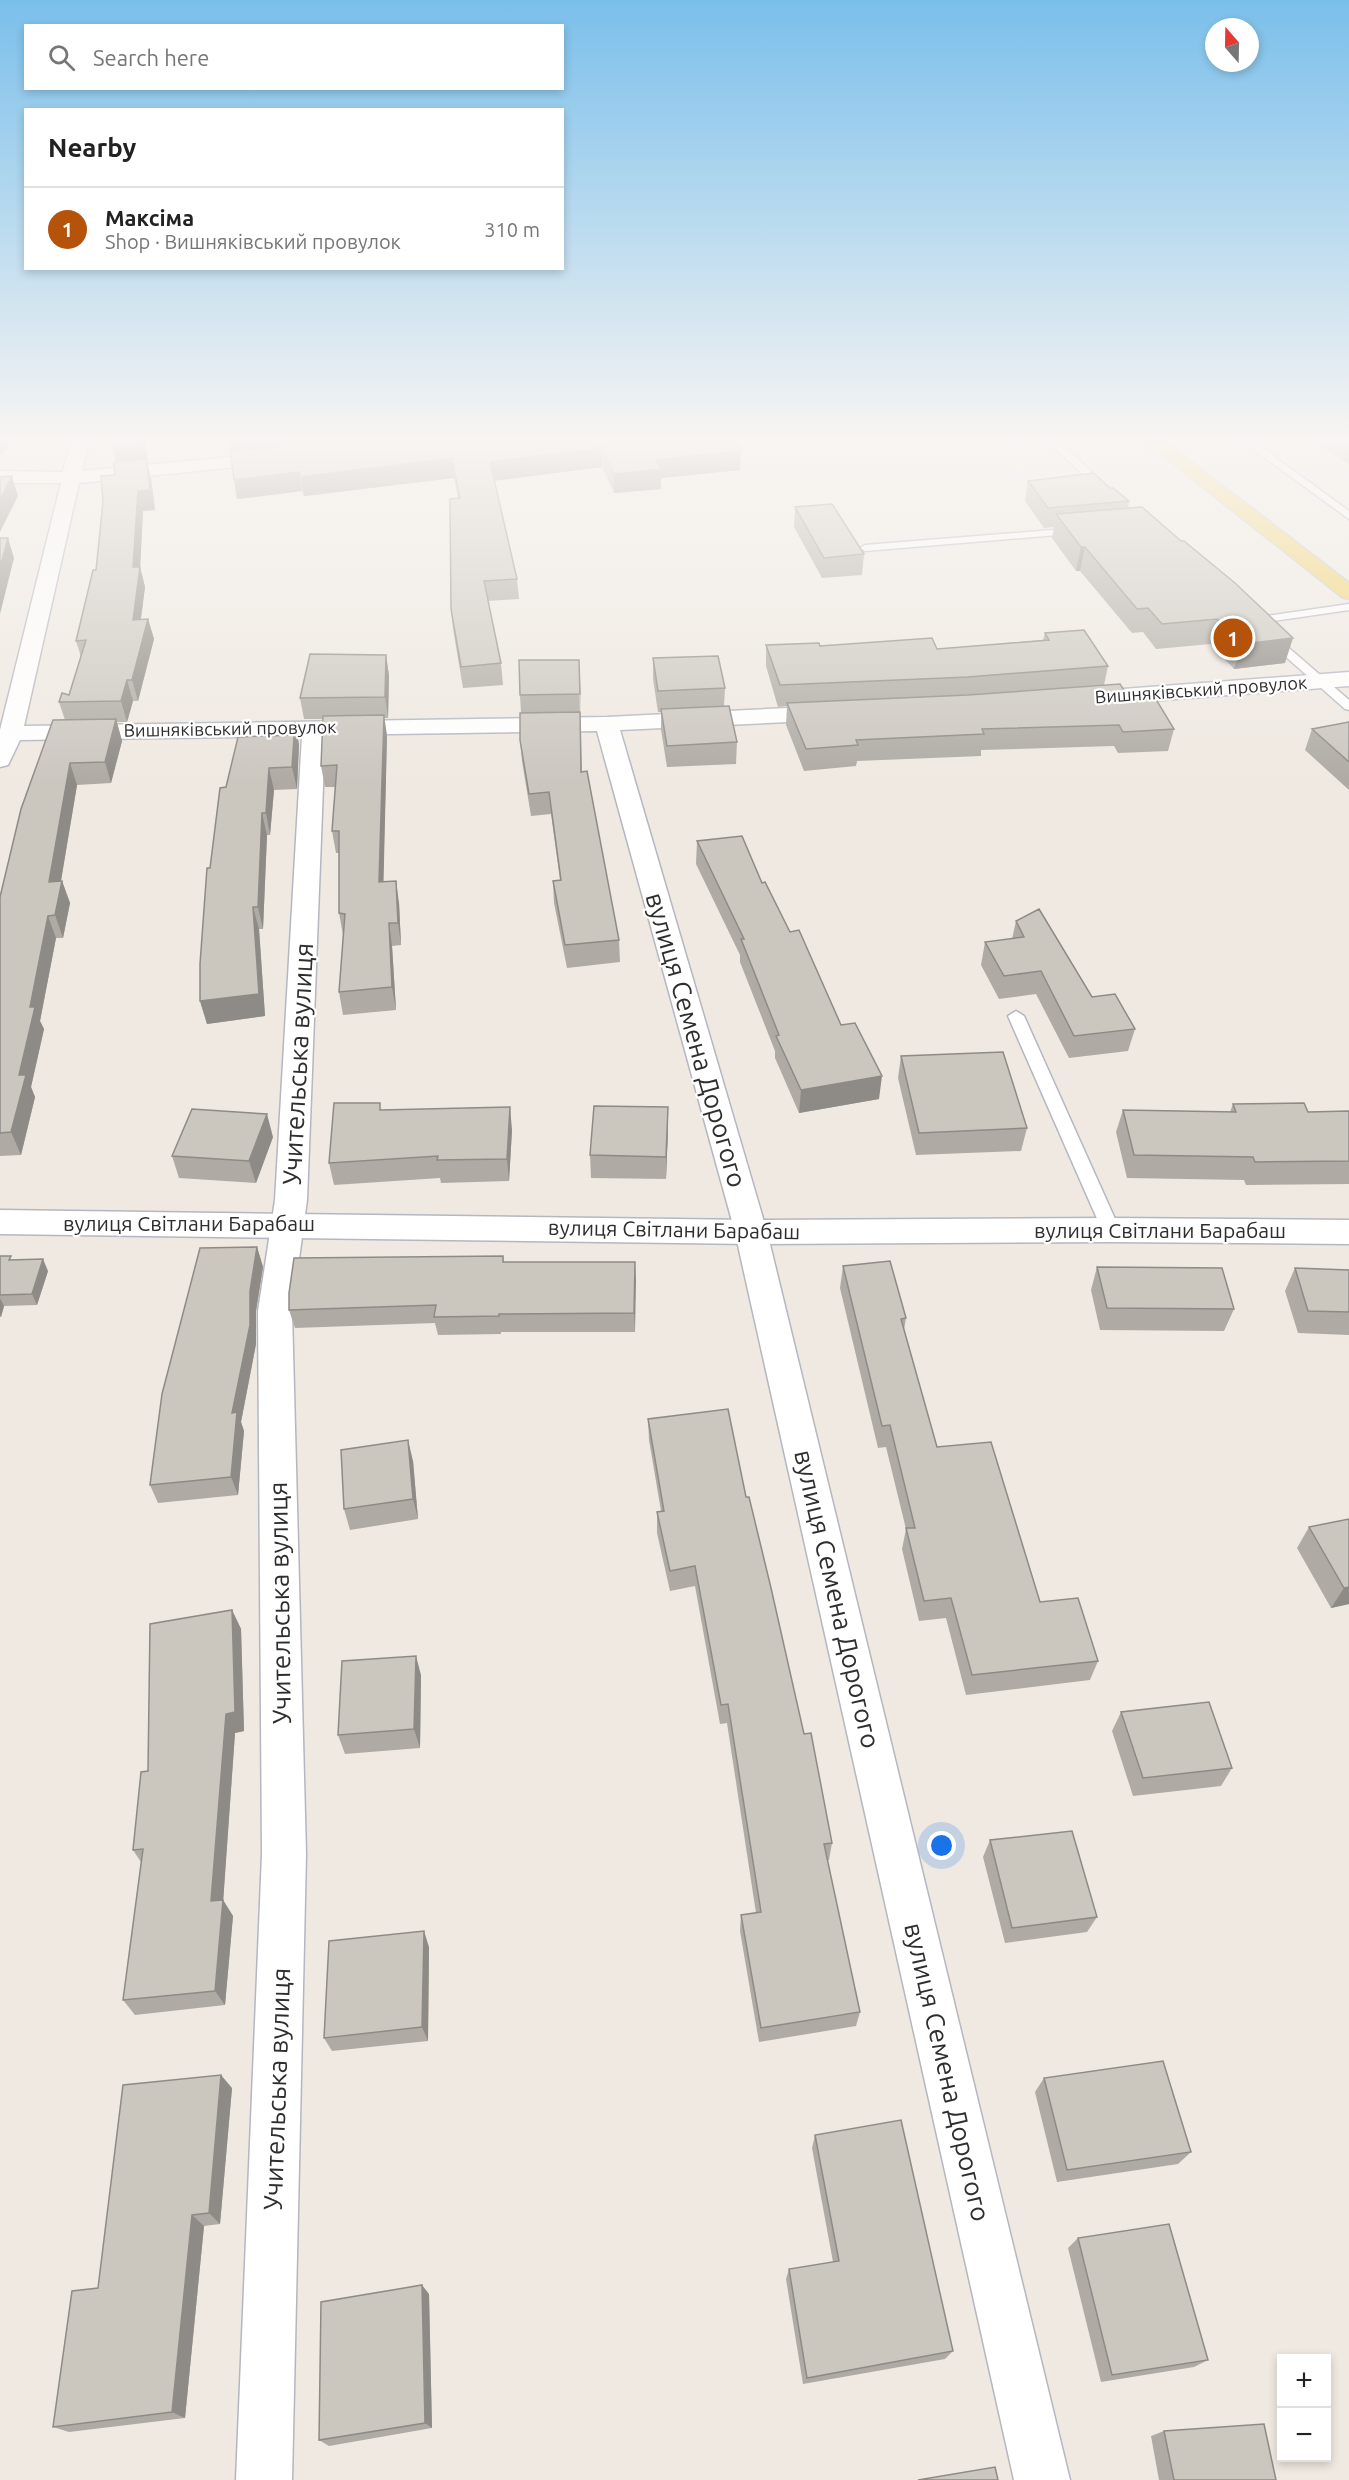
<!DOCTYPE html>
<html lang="en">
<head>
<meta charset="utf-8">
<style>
	body { margin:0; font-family:Ubuntu,sans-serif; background:#f6f6f6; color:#222 }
	.controls { position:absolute; right:18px; bottom:18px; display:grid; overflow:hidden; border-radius:0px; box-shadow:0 3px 9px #0003 }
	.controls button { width:54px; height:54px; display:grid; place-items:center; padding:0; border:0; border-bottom:2px solid #e0e0e0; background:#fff; color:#222; font:30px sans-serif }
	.compass { position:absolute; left:1205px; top:18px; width:54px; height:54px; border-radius:50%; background:#fff; box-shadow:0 3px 9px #0003; rotate:340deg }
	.you { position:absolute; left:942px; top:1846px; width:21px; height:21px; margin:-15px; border:4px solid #fff; border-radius:50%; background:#1a73e8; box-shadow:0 0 0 9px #1a73e833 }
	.badge { display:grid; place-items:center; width:39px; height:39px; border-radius:50%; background:#b45309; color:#fff; font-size:20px; font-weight:700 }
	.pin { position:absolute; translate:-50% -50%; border:3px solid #fff; box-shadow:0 2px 6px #0006 }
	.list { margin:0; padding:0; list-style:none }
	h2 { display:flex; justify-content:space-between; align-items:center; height:78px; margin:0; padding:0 24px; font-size:26px }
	h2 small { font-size:20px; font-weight:400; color:#767676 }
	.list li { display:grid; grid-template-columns:39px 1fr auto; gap:18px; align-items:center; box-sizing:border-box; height:84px; padding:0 24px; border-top:2px solid #e0e0e0 }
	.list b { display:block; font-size:22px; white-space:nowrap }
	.list p { margin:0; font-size:20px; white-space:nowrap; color:#767676 }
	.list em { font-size:20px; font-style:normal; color:#767676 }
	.icon { flex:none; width:33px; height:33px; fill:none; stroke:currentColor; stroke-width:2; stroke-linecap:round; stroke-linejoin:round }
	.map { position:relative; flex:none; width:1349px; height:2480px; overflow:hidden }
	.search { position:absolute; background:#fff; box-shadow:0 3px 9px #0003; left:24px; top:24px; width:540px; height:66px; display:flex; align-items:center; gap:15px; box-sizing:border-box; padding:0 21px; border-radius:0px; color:#767676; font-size:22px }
	.panel { position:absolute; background:#fff; box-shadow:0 3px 9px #0003; left:24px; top:108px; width:540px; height:162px; border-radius:0px }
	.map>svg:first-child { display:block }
</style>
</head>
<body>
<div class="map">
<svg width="1349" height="2480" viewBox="0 0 1349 2480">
	<rect width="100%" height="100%" fill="#efe9e1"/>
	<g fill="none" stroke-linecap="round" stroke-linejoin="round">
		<g stroke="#b4b7c1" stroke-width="3">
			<path id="lane" d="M 1043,436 L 1053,436 L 1109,488 L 1109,492 L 1101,492 Z
				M 1235,436 L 1246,436 L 1349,511 L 1349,519 Z
				M 1077,528 L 1082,531 L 1081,533 L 865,551 L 860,548 L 865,545 Z
				M 1349,604 L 1349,610 L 1252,624 L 1246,621 L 1252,618 Z
				M 1271,634 L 1275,636 L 1349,700 L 1349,710 L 1345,709 L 1267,640 L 1265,638 Z
				M 1016,1011 L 1024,1016 L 1120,1230 L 1117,1235 L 1111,1237 L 1105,1235 L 1102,1230 L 1008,1016 Z"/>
		</g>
		<g stroke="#b4b7c1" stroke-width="3">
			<path id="street" d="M 72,436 L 90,436 L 82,471 L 276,453 L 282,454 L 285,458 L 282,462 L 276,463 L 79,483 L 24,726 L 607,717 L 830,706 L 838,708 L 841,713 L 838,718 L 830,720 L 620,730 L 767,1232 L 1070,2480 L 1014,2480 L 735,1232 L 597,731 L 325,735 L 307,1200 L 292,1311 L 306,1854 L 292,2480 L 236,2480 L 262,1854 L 258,1311 L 275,1200 L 302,736 L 20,740 L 8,765 L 0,767 L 0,730 L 61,483 L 0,483 L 0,471 L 63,472 Z
				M 1349,672 L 1349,686 L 1083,706 L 1075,704 L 1072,699 L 1075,694 L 1083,692 Z"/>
		</g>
		<g stroke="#b4b7c1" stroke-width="3">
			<path id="secondary" d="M 0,1210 L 751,1220 L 1111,1218 L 1349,1220 L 1349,1244 L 1111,1242 L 751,1244 L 0,1234 Z"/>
		</g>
		<g stroke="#c9c9c9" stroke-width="3">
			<path id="primary" d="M 1138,436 L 1158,436 L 1349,583 L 1349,599 L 1342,597 Z"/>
		</g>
		<use href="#lane" fill="#fff" fill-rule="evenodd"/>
		<use href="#street" fill="#fff" fill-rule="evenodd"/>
		<use href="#secondary" fill="#fff" fill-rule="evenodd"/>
		<use href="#primary" fill="#f2d163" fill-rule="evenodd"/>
	</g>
	<path fill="#afaba4" d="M 228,436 L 728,436 L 741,451 L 740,470 L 661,478 L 661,489 L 614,493 L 602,467 L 494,481 L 517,579 L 519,599 L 488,601 L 501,663 L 503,685 L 463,688 L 453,629 L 451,609 L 458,498 L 454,478 L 304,496 L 302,491 L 237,499 L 234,480 L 231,451 Z
		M 1307,436 L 1349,436 L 1349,465 Z
		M 112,446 L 148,462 L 147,463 L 151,478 L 155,510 L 143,511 L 140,567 L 145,587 L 141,619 L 148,619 L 154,639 L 138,701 L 133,701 L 127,722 L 117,722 L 122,741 L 111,783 L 77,785 L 61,881 L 62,881 L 70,903 L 63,938 L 56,938 L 40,1021 L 44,1029 L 31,1087 L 35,1097 L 21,1155 L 0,1156 L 0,897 L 65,720 L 59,702 L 69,695 L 81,657 L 76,641 L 96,570 L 115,475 L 116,462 Z
		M 1028,481 L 1110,488 L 1129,501 L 1128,509 L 1285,663 L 1234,669 L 1211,644 L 1156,649 L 1143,632 L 1132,633 L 1080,571 L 1076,571 L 1052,538 L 1054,527 L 1044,528 L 1025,501 Z
		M 795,507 L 864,554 L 862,575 L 822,578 L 794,527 Z
		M 1045,633 L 1108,666 L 1104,685 L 1129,698 L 1174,729 L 1168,751 L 1118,753 L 1114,746 L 981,750 L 981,756 L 857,761 L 856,766 L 804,771 L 786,725 L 787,706 L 778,707 L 766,666 L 766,645 L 937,649 L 1043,640 Z
		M 386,655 L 389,676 L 388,718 L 384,718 L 387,736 L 383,882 L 399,903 L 401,945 L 392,946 L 396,1010 L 343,1015 L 339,992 L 343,935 L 339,913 L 339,853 L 336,853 L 332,831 L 335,787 L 325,787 L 321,766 L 323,719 L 304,719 L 300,698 Z
		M 653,658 L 725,688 L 724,706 L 737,742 L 736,764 L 667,767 L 661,730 L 661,712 L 658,712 L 653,679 Z
		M 579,660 L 581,772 L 619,940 L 620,962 L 567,968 L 554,903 L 553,881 L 560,880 L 551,814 L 531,816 L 522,761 L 520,740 L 521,713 L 520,695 Z
		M 1349,722 L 1349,790 L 1305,750 L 1312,729 Z
		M 299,744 L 297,789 L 274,790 L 270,835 L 267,835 L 263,929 L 259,929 L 265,1016 L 207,1024 L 200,1001 L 210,868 L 226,787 Z
		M 697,841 L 762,883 L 841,1025 L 879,1099 L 799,1113 L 775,1058 L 775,1051 L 740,962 L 740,955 L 696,864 Z
		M 1016,921 L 1092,997 L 1135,1029 L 1128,1051 L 1069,1058 L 1036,994 L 999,999 L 981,965 L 985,942 L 1012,939 Z
		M 901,1056 L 1027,1128 L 1021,1151 L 916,1155 L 898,1078 Z
		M 1233,1104 L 1308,1112 L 1349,1111 L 1349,1184 L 1246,1185 L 1244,1180 L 1127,1178 L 1116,1132 L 1123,1110 L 1230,1112 Z
		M 381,1110 L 512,1130 L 509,1181 L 441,1183 L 440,1178 L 334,1185 L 329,1163 Z
		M 668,1129 L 666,1179 L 591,1178 L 590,1155 Z
		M 273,1137 L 256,1183 L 179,1178 L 172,1156 Z
		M 257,1247 L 263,1267 L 256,1311 L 256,1344 L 241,1422 L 244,1431 L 238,1495 L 158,1503 L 150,1485 Z
		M 0,1256 L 48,1271 L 37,1305 L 4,1306 L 1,1317 L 0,1317 Z
		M 503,1256 L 504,1262 L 635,1262 L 635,1332 L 501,1332 L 501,1334 L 438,1335 L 435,1323 L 295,1328 L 289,1310 Z
		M 843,1266 L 906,1318 L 904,1330 L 937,1447 L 1040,1602 L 1098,1661 L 1090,1680 L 966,1695 L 946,1618 L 919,1621 L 902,1549 L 906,1529 L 886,1447 L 878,1448 L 840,1288 Z
		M 1097,1267 L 1234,1309 L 1224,1331 L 1100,1330 L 1091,1290 Z
		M 1295,1268 L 1349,1270 L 1349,1335 L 1298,1333 L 1285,1291 Z
		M 648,1419 L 746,1497 L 804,1734 L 832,1843 L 829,1860 L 827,1860 L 860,2012 L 856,2026 L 759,2042 L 740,1931 L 741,1915 L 756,1913 L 727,1723 L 720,1724 L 695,1586 L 670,1591 L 657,1533 L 657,1512 L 661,1511 L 649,1440 Z
		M 413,1461 L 418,1519 L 350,1530 L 344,1509 Z
		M 1349,1519 L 1349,1604 L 1331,1608 L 1297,1548 L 1309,1527 Z
		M 232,1610 L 241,1629 L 244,1731 L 235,1733 L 223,1900 L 233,1916 L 225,2005 L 135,2015 L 123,2000 L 141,1862 L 133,1850 L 148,1771 Z
		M 421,1675 L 420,1748 L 345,1754 L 338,1735 Z
		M 1121,1712 L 1232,1768 L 1221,1786 L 1133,1796 L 1112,1731 Z
		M 990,1840 L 1097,1917 L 1087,1932 L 1005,1943 L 983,1857 Z
		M 429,1947 L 428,2041 L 332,2051 L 324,2038 Z
		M 1044,2078 L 1191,2152 L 1178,2164 L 1057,2182 L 1035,2092 Z
		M 232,2088 L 220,2224 L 204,2226 L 185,2418 L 69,2432 L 53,2427 L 98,2288 Z
		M 815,2135 L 953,2351 L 945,2359 L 803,2384 L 786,2279 L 789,2269 L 833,2262 L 812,2148 Z
		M 1078,2238 L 1208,2360 L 1194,2367 L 1101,2382 L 1068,2248 Z
		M 429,2294 L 432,2428 L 329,2446 L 319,2440 Z
		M 1164,2431 L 1276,2480 L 1159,2480 L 1151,2436 Z"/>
	<path fill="#8e8b86" d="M 0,436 L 6,436 L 9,445 L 0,455 Z
		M 143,436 L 145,436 L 148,462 L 147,463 L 151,478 L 155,510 L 143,511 L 140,571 L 140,567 L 145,587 L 138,640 L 133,620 L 133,567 L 117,465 L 112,446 Z
		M 228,436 L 420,436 L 231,454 Z
		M 601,448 L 602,467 L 492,481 L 490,462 Z
		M 741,451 L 740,470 L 661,478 L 661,489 L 614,493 L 614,474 L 656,460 Z
		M 452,458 L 454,478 L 304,496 L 301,477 Z
		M 299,472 L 302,491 L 237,499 L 234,480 Z
		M 12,476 L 18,496 L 0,532 L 0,500 Z
		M 8,538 L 14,558 L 0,614 L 0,568 Z
		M 1081,547 L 1085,547 L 1080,571 L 1076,571 Z
		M 148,619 L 154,639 L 138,701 L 132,680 Z
		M 1293,638 L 1285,663 L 1234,669 L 1242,644 Z
		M 386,655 L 389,676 L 388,718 L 385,697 Z
		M 579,660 L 580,681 L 581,715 L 580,694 Z
		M 127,680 L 133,701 L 127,722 L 121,701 Z
		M 580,712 L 581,733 L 582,794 L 581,772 Z
		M 384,715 L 387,736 L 383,904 L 379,882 Z
		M 116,719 L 122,741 L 111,783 L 105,762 Z
		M 295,722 L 299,744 L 297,789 L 292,767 Z
		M 70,763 L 77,785 L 57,904 L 49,882 Z
		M 269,768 L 274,790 L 270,835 L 266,813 Z
		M 262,813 L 267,835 L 263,929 L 258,907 Z
		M 62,881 L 70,903 L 63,938 L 55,915 Z
		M 396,881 L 399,903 L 401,945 L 398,923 Z
		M 253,907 L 259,929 L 265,1016 L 207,1024 L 200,1001 Z
		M 48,916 L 56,938 L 40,1021 L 44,1029 L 31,1087 L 35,1097 L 21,1155 L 11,1132 L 19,1075 L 30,1007 Z
		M 389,923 L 392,946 L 396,1010 L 392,987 Z
		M 882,1076 L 879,1099 L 799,1113 L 801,1090 Z
		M 510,1107 L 512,1130 L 509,1181 L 507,1159 Z
		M 668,1107 L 668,1129 L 666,1179 L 666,1157 Z
		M 267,1114 L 273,1137 L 256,1183 L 249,1161 Z
		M 257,1247 L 263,1267 L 256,1311 L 256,1344 L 241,1422 L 244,1431 L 238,1495 L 231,1477 L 232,1413 Z
		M 43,1259 L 48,1271 L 37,1305 L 32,1294 Z
		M 635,1262 L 636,1280 L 635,1332 L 634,1313 Z
		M 0,1298 L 4,1306 L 1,1317 L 0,1314 Z
		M 408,1440 L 413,1461 L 418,1519 L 413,1499 Z
		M 1349,1587 L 1349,1604 L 1331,1608 L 1344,1588 Z
		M 232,1610 L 241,1629 L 244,1731 L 235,1733 L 222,1918 L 211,1901 Z
		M 416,1656 L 421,1675 L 420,1748 L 414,1729 Z
		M 223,1900 L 233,1916 L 225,2005 L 215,1991 Z
		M 424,1931 L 429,1947 L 428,2041 L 422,2027 Z
		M 221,2075 L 232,2088 L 220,2224 L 209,2213 Z
		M 192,2215 L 204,2226 L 185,2418 L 172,2412 Z
		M 422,2285 L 429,2294 L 432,2428 L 425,2423 Z"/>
	<path fill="#cbc7bf" stroke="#8e8b86" stroke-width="1.5" d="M 111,436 L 143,436 L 144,443 L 112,446 Z
		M 383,436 L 728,436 L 741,451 L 656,460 L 661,469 L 614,474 L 601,448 L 490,462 L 517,579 L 484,581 L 501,663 L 461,667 L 451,609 L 450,499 L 460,498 L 452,458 L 301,477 L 299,472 L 234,480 L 230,451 Z
		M 1341,436 L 1349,436 L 1349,442 Z
		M 146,459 L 150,490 L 138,491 L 133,567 L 140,567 L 133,620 L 148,619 L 132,680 L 127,680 L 121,701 L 59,702 L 62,693 L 69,695 L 86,640 L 76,641 L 93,570 L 96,570 L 103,502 L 101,476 L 115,475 L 114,462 Z
		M 1093,473 L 1110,488 L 1113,488 L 1129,501 L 1048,508 L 1028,481 Z
		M 12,476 L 0,500 L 0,477 Z
		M 832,504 L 864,554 L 824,558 L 795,507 Z
		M 1142,507 L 1181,541 L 1184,541 L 1235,583 L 1293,638 L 1242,644 L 1217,619 L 1162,624 L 1148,608 L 1137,609 L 1085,547 L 1081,547 L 1056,514 Z
		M 0,538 L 8,538 L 0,568 Z
		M 1084,630 L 1108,666 L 968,677 L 780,685 L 766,645 L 819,643 L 820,646 L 932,638 L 937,649 L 1049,640 L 1045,633 Z
		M 310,654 L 386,655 L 385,697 L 300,698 Z
		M 718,656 L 725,688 L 658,691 L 653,658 Z
		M 519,660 L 579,660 L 580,694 L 520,695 Z
		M 1120,684 L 1129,698 L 1154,696 L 1174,729 L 1123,732 L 1119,725 L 982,729 L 984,734 L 856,740 L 858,745 L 806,749 L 787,703 L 968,695 Z
		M 729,706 L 737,742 L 667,746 L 661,709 Z
		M 580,712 L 581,772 L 587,771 L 619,940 L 565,945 L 553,881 L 561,880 L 549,792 L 529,794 L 520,740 L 520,713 Z
		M 384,715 L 379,882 L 396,881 L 398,923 L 389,923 L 392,987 L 339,992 L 345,914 L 339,913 L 339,831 L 332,831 L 337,765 L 321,766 L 323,716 Z
		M 116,719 L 105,762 L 70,763 L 49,882 L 62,881 L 55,915 L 48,916 L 30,1007 L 35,1007 L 19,1075 L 26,1075 L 11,1132 L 0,1133 L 0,897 L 21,809 L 53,720 Z
		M 295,722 L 292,767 L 269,768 L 266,813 L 262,813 L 258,907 L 253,907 L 259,994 L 200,1001 L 200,964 L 207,868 L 210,868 L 220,788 L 226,787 L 238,737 L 292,735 Z
		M 1349,722 L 1349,762 L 1312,729 Z
		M 742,836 L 762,883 L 765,882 L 790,932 L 799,930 L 841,1025 L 855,1023 L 882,1076 L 801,1090 L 776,1036 L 779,1035 L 741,939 L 744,939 L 697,841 Z
		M 1039,909 L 1092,997 L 1115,994 L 1135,1029 L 1074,1036 L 1041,971 L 1004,976 L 985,942 L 1024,937 L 1016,921 Z
		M 1003,1052 L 1027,1128 L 919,1133 L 901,1056 Z
		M 334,1103 L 380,1103 L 380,1110 L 510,1107 L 507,1159 L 437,1160 L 438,1156 L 329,1163 Z
		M 1304,1103 L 1308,1112 L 1349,1111 L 1349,1161 L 1255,1162 L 1253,1157 L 1134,1155 L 1123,1110 L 1236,1112 L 1233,1104 Z
		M 594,1106 L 668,1107 L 666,1157 L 590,1155 Z
		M 192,1109 L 267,1114 L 249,1161 L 172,1156 Z
		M 257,1247 L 250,1291 L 250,1325 L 232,1413 L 237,1412 L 231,1477 L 150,1485 L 162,1394 L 200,1248 Z
		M 0,1256 L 11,1256 L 9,1260 L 43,1259 L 32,1294 L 0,1295 Z
		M 503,1256 L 503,1262 L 635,1262 L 634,1313 L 499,1314 L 499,1316 L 434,1317 L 436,1305 L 289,1310 L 289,1293 L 294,1258 Z
		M 890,1261 L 906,1318 L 901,1319 L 937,1447 L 991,1442 L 1040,1602 L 1078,1598 L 1098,1661 L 972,1675 L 951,1598 L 924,1601 L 906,1528 L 915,1528 L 890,1425 L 882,1426 L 843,1266 Z
		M 1097,1267 L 1222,1268 L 1234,1309 L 1107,1308 Z
		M 1295,1268 L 1349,1270 L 1349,1312 L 1308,1311 Z
		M 728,1409 L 746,1497 L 749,1497 L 771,1588 L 804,1734 L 811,1733 L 832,1843 L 824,1844 L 860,2012 L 761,2028 L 741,1915 L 761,1912 L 728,1704 L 721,1705 L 695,1566 L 670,1571 L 657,1512 L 664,1511 L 648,1419 Z
		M 408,1440 L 413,1499 L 344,1509 L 341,1450 Z
		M 1349,1519 L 1349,1587 L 1344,1588 L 1309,1527 Z
		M 232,1610 L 235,1712 L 226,1714 L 211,1901 L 223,1900 L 215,1991 L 123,2000 L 143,1849 L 133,1850 L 141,1772 L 148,1771 L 150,1624 Z
		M 416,1656 L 414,1729 L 338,1735 L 342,1661 Z
		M 1209,1702 L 1232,1768 L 1143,1778 L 1121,1712 Z
		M 1072,1831 L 1097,1917 L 1012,1928 L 990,1840 Z
		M 424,1931 L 422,2027 L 324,2038 L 329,1941 Z
		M 1163,2061 L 1191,2152 L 1067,2170 L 1044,2078 Z
		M 221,2075 L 209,2213 L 192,2215 L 172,2412 L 53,2427 L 72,2291 L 98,2288 L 123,2085 Z
		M 901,2120 L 953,2351 L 807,2378 L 789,2269 L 839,2261 L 815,2135 Z
		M 1169,2224 L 1208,2360 L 1112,2375 L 1078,2238 Z
		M 422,2285 L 425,2423 L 319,2440 L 321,2302 Z
		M 1264,2424 L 1276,2480 L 1174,2480 L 1164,2431 Z
		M 995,2467 L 998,2480 L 918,2480 Z"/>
	<linearGradient id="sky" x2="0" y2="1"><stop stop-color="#7abfeb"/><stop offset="0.56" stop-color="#f8f5f2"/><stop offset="1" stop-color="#f8f5f2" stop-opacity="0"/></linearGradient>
	<rect width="1349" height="784" fill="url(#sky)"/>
	<g text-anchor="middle" stroke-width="4.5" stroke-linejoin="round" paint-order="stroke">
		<g font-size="18" fill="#2e2e2e" stroke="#fff">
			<text transform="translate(1201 690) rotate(-4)" y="6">Вишняківський провулок</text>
			<text transform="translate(230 729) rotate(-1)" y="6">Вишняківський провулок</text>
		</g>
		<g font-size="21" fill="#2e2e2e" stroke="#fff">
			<text x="189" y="1231">вулиця Світлани Барабаш</text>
			<text transform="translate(674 1230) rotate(1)" y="7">вулиця Світлани Барабаш</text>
			<text x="1160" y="1238">вулиця Світлани Барабаш</text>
		</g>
		<g font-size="26" fill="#2e2e2e" stroke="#fff">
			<text transform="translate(696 1040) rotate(74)" y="9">вулиця Семена Дорогого</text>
			<text transform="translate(298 1064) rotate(-87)" y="9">Учительська вулиця</text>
			<text transform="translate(837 1599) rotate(77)" y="9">вулиця Семена Дорогого</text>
			<text transform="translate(280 1603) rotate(-91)" y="9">Учительська вулиця</text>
			<text transform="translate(947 2072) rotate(77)" y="9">вулиця Семена Дорогого</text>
			<text transform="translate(277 2089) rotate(-88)" y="9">Учительська вулиця</text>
		</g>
	</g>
</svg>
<div class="controls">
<button>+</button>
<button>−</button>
</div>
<svg class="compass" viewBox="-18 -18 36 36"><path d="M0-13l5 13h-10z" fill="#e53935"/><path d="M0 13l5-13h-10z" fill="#767676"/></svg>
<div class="you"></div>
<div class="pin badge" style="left:1233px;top:638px">1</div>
<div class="search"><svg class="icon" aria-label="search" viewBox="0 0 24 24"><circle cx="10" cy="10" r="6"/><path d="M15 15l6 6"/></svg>Search here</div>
<section class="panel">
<h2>Nearby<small></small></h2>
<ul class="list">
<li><span class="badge">1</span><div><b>Максіма</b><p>Shop · Вишняківський провулок</p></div><em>310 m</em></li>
</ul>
</section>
</div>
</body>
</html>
